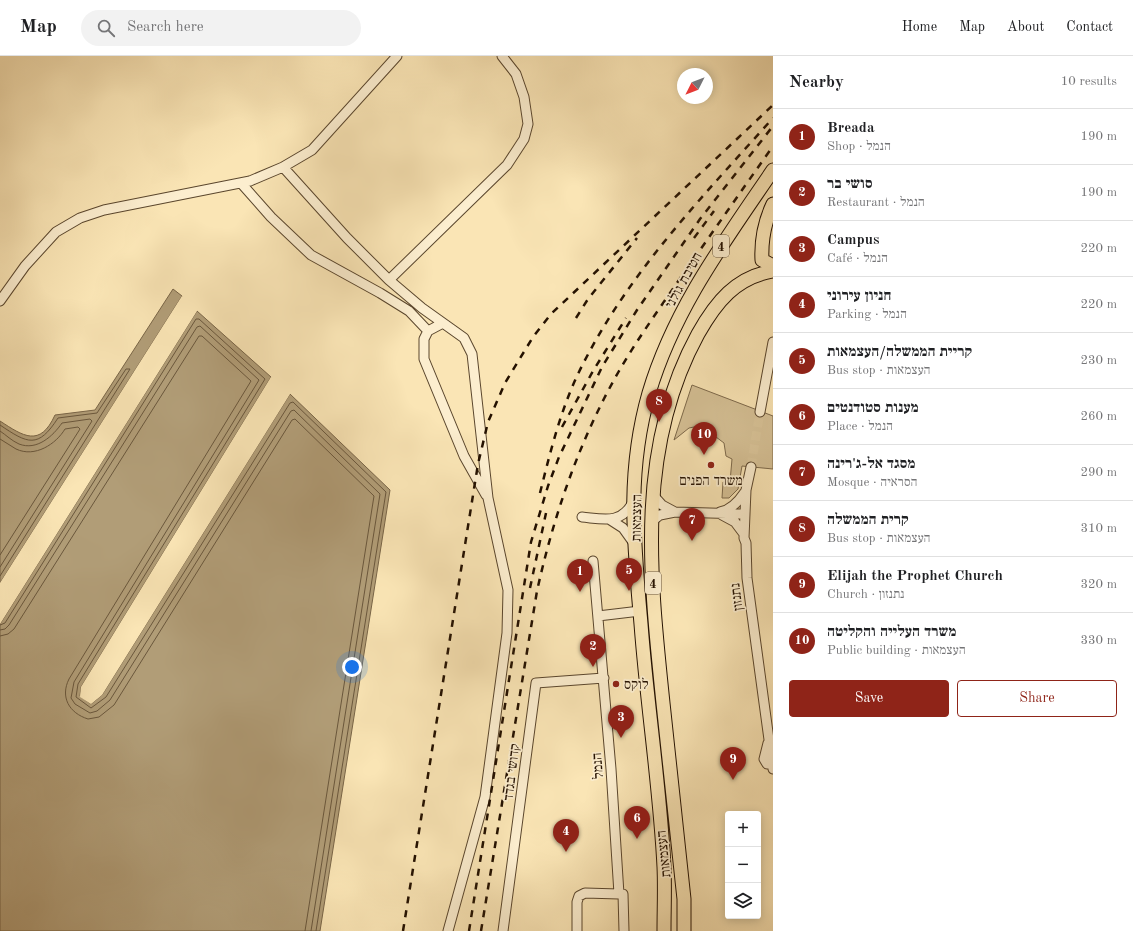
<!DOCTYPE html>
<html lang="en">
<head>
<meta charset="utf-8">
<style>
	body { margin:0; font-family:"Old Standard TT","Frank Ruhl Libre",serif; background:#f2f2f2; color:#202124 }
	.controls { position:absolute; right:12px; bottom:12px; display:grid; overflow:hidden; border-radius:4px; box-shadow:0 2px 10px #0003 }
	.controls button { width:36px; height:36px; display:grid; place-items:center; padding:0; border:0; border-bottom:1px solid #e0e0e0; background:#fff; color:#202124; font:20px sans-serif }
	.compass { position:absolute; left:677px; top:12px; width:36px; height:36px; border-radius:50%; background:#fff; box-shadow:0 2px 10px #0003; rotate:228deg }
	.you { position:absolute; left:352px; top:611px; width:14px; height:14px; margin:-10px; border:3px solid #fff; border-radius:50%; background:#1a73e8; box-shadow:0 0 0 6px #1a73e833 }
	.badge { display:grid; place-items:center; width:26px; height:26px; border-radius:50%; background:#8f2418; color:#fff; font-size:13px; font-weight:700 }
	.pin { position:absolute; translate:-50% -33px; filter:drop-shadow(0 1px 2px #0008) }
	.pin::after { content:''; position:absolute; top:21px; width:14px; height:12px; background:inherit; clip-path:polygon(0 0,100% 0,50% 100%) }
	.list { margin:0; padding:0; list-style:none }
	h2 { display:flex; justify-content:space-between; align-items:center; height:52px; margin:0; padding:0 16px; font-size:17px }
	h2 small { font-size:13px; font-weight:400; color:#757577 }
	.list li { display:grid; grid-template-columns:26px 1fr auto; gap:12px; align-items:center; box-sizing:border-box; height:56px; padding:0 16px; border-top:1px solid #e0e0e0 }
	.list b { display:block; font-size:15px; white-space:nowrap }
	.list p { margin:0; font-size:13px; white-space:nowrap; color:#757577 }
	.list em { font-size:13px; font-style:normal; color:#757577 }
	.actions { display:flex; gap:8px; padding:12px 16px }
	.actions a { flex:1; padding:9px 0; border:1px solid #8f2418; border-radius:4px; text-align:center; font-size:14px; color:#8f2418 }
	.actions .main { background:#8f2418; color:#fff }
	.icon { flex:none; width:22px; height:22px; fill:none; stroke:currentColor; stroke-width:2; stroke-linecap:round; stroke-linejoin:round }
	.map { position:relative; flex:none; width:773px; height:875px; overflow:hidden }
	header { display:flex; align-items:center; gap:24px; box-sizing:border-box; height:56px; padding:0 20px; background:#fff; border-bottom:1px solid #e0e0e0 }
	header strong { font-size:19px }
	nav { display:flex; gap:22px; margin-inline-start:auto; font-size:14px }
	.search { width:280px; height:36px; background:#f2f2f2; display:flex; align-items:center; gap:10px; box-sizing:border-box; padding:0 14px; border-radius:22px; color:#757577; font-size:15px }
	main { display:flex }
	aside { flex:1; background:#fff }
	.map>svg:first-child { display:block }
</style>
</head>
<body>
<header>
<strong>Map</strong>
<div class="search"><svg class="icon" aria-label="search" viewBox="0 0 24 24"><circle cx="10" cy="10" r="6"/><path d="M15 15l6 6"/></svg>Search here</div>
<nav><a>Home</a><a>Map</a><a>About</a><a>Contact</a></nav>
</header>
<main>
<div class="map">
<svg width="773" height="875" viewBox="0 0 773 875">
	<rect width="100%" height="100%" fill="#fae5b5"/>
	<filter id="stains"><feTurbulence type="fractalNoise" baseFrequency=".005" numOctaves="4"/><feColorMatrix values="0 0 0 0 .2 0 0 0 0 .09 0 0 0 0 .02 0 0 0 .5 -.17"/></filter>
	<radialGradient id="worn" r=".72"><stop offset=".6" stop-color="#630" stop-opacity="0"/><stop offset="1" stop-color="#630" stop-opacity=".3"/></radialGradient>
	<path fill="#d6c196" stroke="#7d694b" d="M 692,329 L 773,360 L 773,413 L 742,410 L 738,433 L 729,442 L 722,442 L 723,426 L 730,426 L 732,403 L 726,400 L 724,387 L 712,378 L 704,376 L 704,369 L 689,372 L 674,384 Z"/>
	<path fill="#b19d77" stroke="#796547" d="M 173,233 L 182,240 L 0,527 L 0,365 C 23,380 40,392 55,359 L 95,354 Z
		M 197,255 L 271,321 L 81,631 L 80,640 L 91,648 L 102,639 L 290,338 L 390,434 L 320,875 L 0,875 L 0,568 Z"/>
	<path fill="#fae5b5" d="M 182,240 L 183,242 L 0,529 L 0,527 Z
		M 195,254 L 197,255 L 0,568 L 0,564 Z
		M 271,321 L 273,322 L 83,631 L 82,640 L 91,646 L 101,637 L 289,337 L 290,338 L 102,639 L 91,648 L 80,641 L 81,631 Z"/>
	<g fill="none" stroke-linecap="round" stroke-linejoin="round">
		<path stroke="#6a573c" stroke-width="1" d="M 0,369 C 28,388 38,393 58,362 L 97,357 L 126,313 L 130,313 L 0,520
			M 0,375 C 6,379 12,385 19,388 C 37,395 53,380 62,367 L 90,363 L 92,365 L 0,511
			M 0,383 C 5,386 11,390 16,393 C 35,402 56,388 65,373 L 78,371 L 80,373 L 0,499
			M 0,569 L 5,567 L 196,263 L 199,263 L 265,323 L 78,628 L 76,641 L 91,652 L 106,641 L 290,347 L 293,346 L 386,436 L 316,875
			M 0,574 L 5,573 L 9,569 L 197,271 L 200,270 L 259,324 L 74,626 L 71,642 L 75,648 L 90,657 L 97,655 L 110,644 L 291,355 L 294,354 L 380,438 L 311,875
			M 0,580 L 8,578 L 14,573 L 199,280 L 202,280 L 251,325 L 69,623 C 60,641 69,657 88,663 L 99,661 L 114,649 L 292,364 L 295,363 L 374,440 L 305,875"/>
		<path stroke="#dac59a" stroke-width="9" stroke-dasharray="9 4.5" stroke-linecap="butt" d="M 751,411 L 760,356"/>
		<g stroke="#5a462d" stroke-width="11">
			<path id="minor" d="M 283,111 L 347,182 L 389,224 L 422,252 L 464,282 L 472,298 L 488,442 L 508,534 L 507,577 L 485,741 L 448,875
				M 241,127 L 271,161 L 311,199 L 380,237 L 409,255 L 428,275
				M 389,224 L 507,109 L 524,83 L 528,68 L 524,41 L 516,18 L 502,0
				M 0,245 L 25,210 L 56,176 L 80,162 L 104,154 L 250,125 L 283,111 L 312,94 L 397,0
				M 443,267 L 428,275 L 424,283 L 424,303 L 464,400 L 486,439
				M 760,356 L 773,286
				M 751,411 L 746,434 L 744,482 L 746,487 L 747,522 L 773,713
				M 653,439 L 662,449 L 675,456
				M 720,456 C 731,454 739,445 745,436
				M 722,459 L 735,466 L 744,478
				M 582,461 C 603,463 621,469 633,446
				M 609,463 L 623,472 L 633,486
				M 651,466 L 660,459 L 675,456 L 744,458
				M 598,560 L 640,555
				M 768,687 L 764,703 L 767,708 L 772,708
				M 619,838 L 623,838 L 624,875
				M 503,875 L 536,627 L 604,622
				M 577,875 L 577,846 L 579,840 L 585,837 L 619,838 L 611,713 L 593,505"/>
		</g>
		<g stroke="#241100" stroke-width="15">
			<path id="highway" d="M 773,148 C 764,167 761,184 762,204 L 773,210
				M 664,875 C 664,854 665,832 664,811 C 660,730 647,649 641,568 C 634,487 626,417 649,337 C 674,253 724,186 773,114
				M 684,875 L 684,843 C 677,777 670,712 663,647 C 650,521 635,393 698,278 C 716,246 736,221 773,215"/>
		</g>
		<use href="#minor" stroke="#fceecf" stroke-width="9"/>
		<use href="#highway" stroke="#fae5b5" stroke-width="13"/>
		<path stroke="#241100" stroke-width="2.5" stroke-dasharray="7 7" stroke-linecap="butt" d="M 694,182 L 714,155
			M 576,262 L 588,243 L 637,182
			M 562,371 L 593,315 L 626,262
			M 540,437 C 551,393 562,348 583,308 C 630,215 704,139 773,62
			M 530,532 L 546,457
			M 403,875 L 478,408 L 488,366 L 505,327 L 533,281 L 551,258 L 773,49
			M 469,875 L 531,486 L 548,430 L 559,401 L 602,311 L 637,254 L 700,163 L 773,70
			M 481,875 L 537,535 C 554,458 580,383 619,315 C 638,282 660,252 681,221 C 712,177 742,134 773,90"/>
	</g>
	<g fill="#8f2418" stroke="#fceecf" stroke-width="1.5">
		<circle cx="711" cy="409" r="4"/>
		<circle cx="616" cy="628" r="4"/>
	</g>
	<g text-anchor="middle" stroke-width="3.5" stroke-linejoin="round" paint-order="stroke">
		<g fill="#fceecf" stroke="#65533e" stroke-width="1">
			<rect x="713" y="179" width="16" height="22" rx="3"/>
			<rect x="645" y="516" width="16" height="22" rx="3"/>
		</g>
		<g font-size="13" font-weight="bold" fill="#241100">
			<text x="721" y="195">4</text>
			<text x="653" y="532">4</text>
		</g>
		<g font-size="14" fill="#241100" stroke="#fceecf">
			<text transform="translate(683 224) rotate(-61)" y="5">חטיבת גולני</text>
			<text transform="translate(636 462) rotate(-89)" y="5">העצמאות</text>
			<text transform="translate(736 541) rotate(-97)" y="5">נתנזון</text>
			<text transform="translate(597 710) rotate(-94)" y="5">הנמל</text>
			<text transform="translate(511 716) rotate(-83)" y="5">קדושי בגדד</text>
			<text transform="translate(663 798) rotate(-96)" y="5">העצמאות</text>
		</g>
		<g font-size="14" fill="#241100" stroke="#fceecf">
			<text x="711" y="429">משרד הפנים</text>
			<text x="624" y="633" text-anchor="start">לוקס</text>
		</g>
	</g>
	<rect width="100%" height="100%" filter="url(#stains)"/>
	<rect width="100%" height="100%" fill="url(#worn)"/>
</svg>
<div class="controls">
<button>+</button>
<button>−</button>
<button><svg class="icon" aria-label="layers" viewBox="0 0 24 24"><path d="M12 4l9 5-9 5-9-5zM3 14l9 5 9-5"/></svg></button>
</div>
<svg class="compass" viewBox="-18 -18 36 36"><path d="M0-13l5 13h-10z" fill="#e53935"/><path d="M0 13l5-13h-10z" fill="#757577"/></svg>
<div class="you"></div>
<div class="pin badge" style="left:580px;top:536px">1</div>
<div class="pin badge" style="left:593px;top:611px">2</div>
<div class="pin badge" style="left:621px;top:682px">3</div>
<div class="pin badge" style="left:566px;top:796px">4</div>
<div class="pin badge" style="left:629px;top:535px">5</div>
<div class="pin badge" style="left:637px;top:783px">6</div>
<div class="pin badge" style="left:692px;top:485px">7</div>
<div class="pin badge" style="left:659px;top:366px">8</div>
<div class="pin badge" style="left:733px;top:724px">9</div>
<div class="pin badge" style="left:704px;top:399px">10</div>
</div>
<aside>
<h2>Nearby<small>10 results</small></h2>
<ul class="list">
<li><span class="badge">1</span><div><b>Breada</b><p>Shop · הנמל</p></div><em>190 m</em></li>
<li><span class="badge">2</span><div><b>סושי בר</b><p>Restaurant · הנמל</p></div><em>190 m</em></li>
<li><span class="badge">3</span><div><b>Campus</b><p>Café · הנמל</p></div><em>220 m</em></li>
<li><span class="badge">4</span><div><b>חניון עירוני</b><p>Parking · הנמל</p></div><em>220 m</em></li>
<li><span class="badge">5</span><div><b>קריית הממשלה/העצמאות</b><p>Bus stop · העצמאות</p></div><em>230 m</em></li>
<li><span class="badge">6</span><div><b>מענות סטודנטים</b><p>Place · הנמל</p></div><em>260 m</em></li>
<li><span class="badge">7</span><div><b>מסגד אל-ג'רינה</b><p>Mosque · הסראיה</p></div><em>290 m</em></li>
<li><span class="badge">8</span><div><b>קרית הממשלה</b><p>Bus stop · העצמאות</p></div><em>310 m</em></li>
<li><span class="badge">9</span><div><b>Elijah the Prophet Church</b><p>Church · נתנזון</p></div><em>320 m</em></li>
<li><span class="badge">10</span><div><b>משרד העלייה והקליטה</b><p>Public building · העצמאות</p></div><em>330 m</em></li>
</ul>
<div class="actions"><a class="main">Save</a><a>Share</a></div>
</aside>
</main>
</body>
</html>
